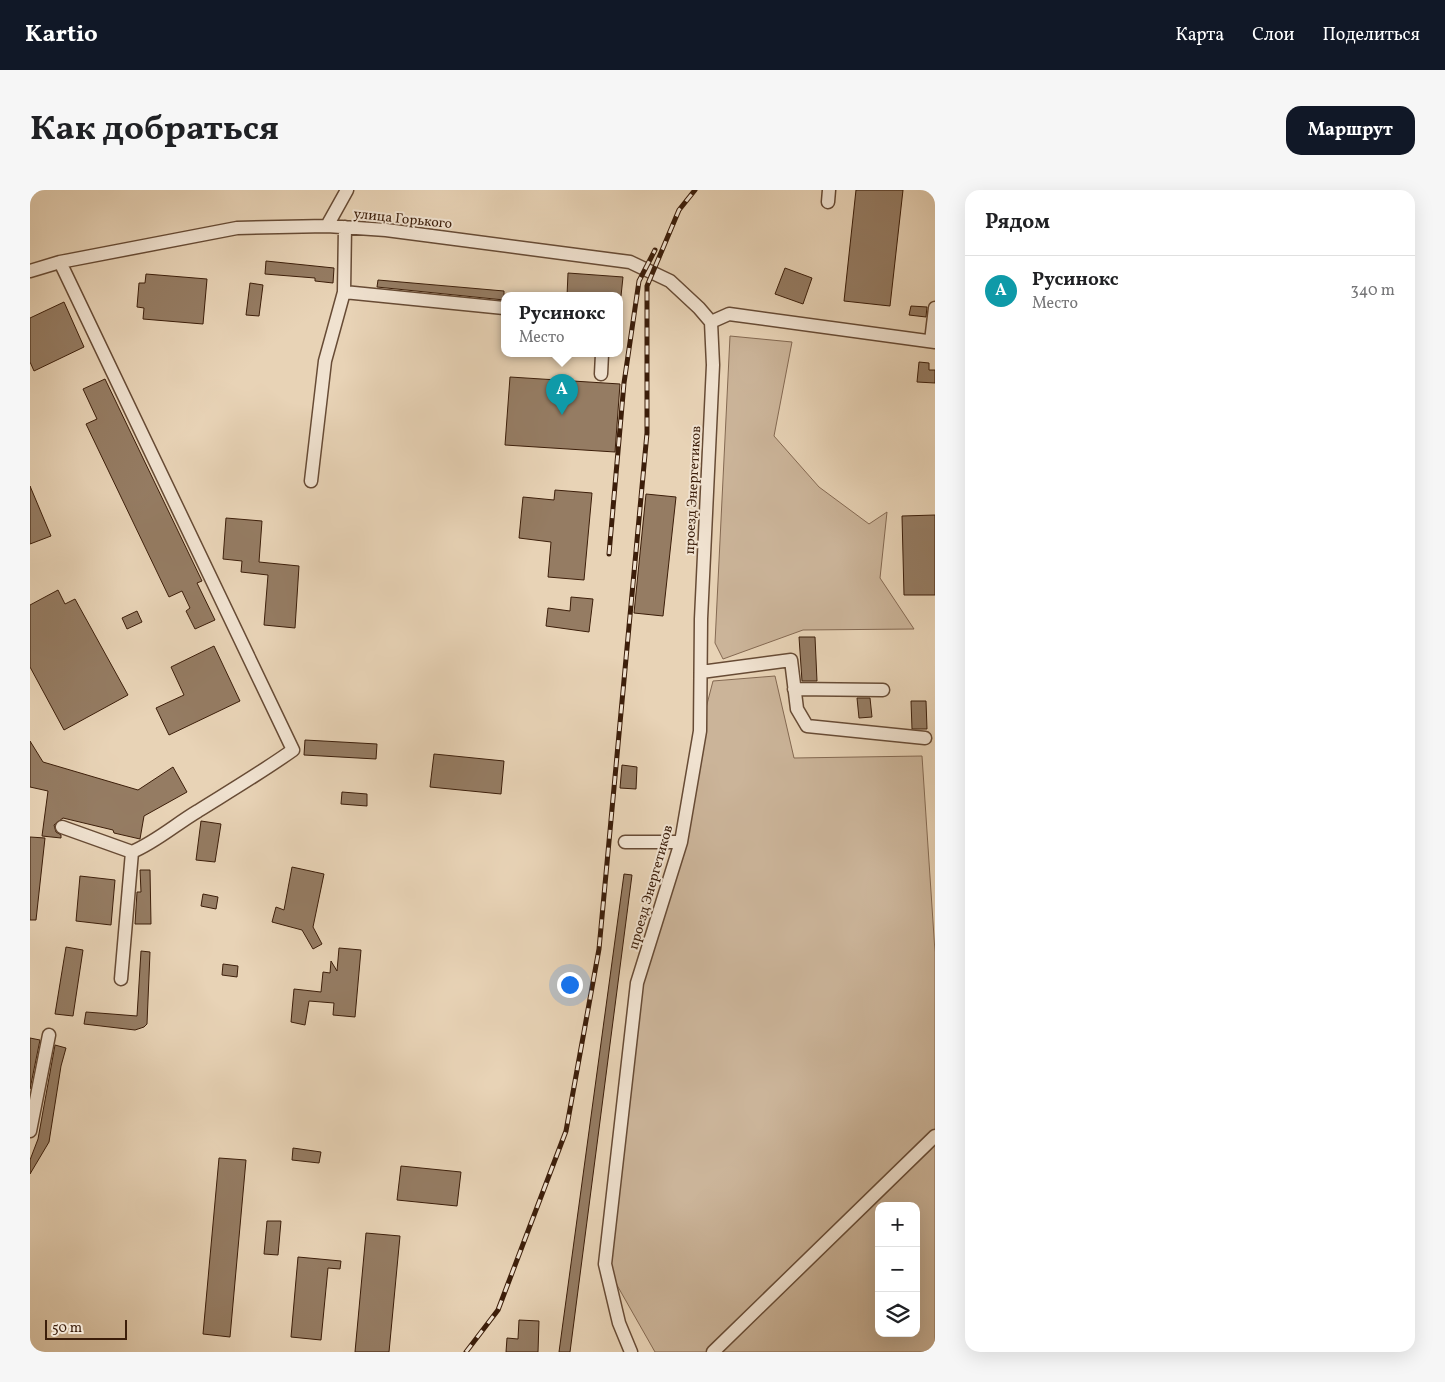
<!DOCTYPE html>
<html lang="ru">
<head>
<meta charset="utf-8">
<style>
	body { margin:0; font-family:Vollkorn,serif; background:#f6f6f6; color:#202124 }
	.controls { position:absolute; right:15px; bottom:15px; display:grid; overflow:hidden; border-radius:10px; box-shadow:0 5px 20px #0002 }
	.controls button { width:45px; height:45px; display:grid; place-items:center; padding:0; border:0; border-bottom:1px solid #e0e0e0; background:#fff; color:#202124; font:25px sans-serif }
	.scale { position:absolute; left:15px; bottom:12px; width:82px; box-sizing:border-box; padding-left:5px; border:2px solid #3c1e0a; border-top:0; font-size:14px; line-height:18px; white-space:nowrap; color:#3c1e0a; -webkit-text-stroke:4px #f0e2d0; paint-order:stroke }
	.you { position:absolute; left:539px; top:794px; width:18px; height:18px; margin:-12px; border:4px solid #fff; border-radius:50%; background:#1a73e8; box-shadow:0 0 0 8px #1a73e833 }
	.badge { display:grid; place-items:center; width:32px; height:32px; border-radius:50%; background:#111827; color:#fff; font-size:16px; font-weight:700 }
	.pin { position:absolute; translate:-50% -41px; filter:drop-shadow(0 1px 2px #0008) }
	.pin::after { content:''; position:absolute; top:26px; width:18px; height:15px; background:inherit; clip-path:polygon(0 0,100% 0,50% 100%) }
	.popup { position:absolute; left:471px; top:102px; width:122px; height:65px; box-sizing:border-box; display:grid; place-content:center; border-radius:10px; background:#fff; filter:drop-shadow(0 1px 4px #0005); font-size:16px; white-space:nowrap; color:#757577 }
	.popup b { font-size:19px; color:#202124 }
	.popup::after { content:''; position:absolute; left:50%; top:100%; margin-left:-10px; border:10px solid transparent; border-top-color:#fff }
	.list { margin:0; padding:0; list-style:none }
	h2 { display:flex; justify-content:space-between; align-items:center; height:65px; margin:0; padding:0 20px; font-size:21px }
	h2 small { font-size:16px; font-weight:400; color:#757577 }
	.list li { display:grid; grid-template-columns:32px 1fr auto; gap:15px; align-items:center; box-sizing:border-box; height:70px; padding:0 20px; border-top:1px solid #e0e0e0 }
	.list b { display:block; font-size:19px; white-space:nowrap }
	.list p { margin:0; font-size:16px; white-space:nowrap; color:#757577 }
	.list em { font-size:16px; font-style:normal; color:#757577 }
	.icon { flex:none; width:28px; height:28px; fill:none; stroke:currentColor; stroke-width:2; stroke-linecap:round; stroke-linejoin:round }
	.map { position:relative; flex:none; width:905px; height:1162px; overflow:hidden; border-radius:15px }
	header { display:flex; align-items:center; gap:30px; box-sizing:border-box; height:70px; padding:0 25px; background:#111827; color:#fff }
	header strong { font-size:24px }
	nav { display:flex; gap:28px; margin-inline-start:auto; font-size:18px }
	.intro { display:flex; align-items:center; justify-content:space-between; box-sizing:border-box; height:120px; padding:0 30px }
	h1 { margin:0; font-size:35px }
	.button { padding:12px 22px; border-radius:15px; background:#111827; color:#fff; font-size:18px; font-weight:700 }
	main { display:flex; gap:30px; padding:0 30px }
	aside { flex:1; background:#fff; border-radius:15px; box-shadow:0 5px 20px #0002 }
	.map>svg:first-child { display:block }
</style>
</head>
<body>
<header>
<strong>Kartio</strong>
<nav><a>Карта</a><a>Слои</a><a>Поделиться</a></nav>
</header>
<div class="intro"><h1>Как добраться</h1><a class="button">Маршрут</a></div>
<main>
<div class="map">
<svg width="905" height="1162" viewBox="0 0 905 1162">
	<rect width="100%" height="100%" fill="#e8d3b6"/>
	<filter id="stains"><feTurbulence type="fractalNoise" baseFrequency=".004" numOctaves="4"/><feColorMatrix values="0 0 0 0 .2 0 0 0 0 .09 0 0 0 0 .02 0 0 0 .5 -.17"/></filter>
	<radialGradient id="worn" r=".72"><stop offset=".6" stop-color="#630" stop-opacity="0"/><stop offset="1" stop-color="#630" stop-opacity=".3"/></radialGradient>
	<path fill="#cbb499" stroke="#846952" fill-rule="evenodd" d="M 700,146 L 762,152 L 744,246 L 789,297 L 839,334 L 857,322 L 850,388 L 884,439 L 773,440 L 693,469 L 685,453 Z
		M 745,486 L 764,568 L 892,566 L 905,762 L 905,1162 L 625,1162 L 575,1074 L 607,793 L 651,652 L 670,541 L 683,491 ZM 849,1016 L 886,1016 L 886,1143 L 849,1143 Z"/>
	<path fill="#957c63" stroke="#3c1e0a" d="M 826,0 L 873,0 L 860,116 L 814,111 Z
		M 236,71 L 304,78 L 303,93 L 285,91 L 285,88 L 235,84 Z
		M 755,78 L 782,88 L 773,114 L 745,104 Z
		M 538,83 L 593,87 L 591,106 L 537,106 Z
		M 116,84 L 177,89 L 173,134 L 113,129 L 114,118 L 107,117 L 109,93 L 115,93 Z
		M 348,90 L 474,101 L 474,110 L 347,97 Z
		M 220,93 L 233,95 L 229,126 L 216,125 Z
		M 34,112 L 54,157 L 4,181 L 0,172 L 0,128 Z
		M 881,116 L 897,117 L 896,127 L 879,125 Z
		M 889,172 L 899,173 L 899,180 L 905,180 L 905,193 L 887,192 Z
		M 480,187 L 590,194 L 585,262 L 475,255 Z
		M 75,189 L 172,391 L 167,393 L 185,430 L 165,439 L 156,421 L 160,418 L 152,401 L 139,407 L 56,234 L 67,229 L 53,199 Z
		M 0,296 L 21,346 L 0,354 Z
		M 525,300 L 562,303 L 554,390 L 518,387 L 521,352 L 489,348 L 493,307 L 524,310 Z
		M 616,304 L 646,307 L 633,426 L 604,423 Z
		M 905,325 L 905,405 L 874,405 L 872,326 Z
		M 196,328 L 232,331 L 229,372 L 269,376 L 265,438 L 234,435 L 238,385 L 211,382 L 212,371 L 193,369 Z
		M 28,400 L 35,414 L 45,409 L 98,505 L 34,540 L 0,477 L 0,415 Z
		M 541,407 L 563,409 L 559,442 L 516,436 L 518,418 L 540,421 Z
		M 107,421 L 112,432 L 97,439 L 92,428 Z
		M 769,447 L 785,447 L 787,491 L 772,491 Z
		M 184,456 L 210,511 L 139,545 L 126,518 L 154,505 L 141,477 Z
		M 827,508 L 840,508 L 842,527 L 829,528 Z
		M 881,511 L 896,511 L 897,539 L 882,539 Z
		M 275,550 L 347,554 L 346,569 L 274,565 Z
		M 0,551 L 13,572 L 108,600 L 143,577 L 157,602 L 114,626 L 110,649 L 84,643 L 83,640 L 33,628 L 24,635 L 26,642 L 31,645 L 31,648 L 12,646 L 18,601 L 0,597 Z
		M 404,564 L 474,571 L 471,604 L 400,597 Z
		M 592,575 L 607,577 L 606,599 L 590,598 Z
		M 312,602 L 337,604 L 337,616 L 311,614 Z
		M 171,631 L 191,634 L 185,672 L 166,670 Z
		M 0,647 L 15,648 L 6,730 L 0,730 Z
		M 262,677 L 294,684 L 283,737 L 292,754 L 283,759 L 272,740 L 242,732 L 246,717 L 254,720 Z
		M 110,680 L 120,680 L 121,734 L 105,734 L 107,702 L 111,702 Z
		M 594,684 L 602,685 L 540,1162 L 529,1162 Z
		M 50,686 L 85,690 L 81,735 L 46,731 Z
		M 173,704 L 188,707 L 186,719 L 171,716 Z
		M 36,757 L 53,760 L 43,826 L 25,824 Z
		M 309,758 L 331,760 L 325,827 L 303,825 L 304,813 L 279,811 L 275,835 L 261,832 L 264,799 L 291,802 L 293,782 L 300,783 L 301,771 L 307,781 Z
		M 111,761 L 120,762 L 117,834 L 114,837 L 105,840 L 54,834 L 56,822 L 107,826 Z
		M 193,774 L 208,776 L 207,787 L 192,785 Z
		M 0,848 L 10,850 L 0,899 Z
		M 25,855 L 36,858 L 31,876 L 19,952 L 0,984 L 0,970 L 8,949 Z
		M 263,958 L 291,962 L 289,973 L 262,970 Z
		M 189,968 L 216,970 L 200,1147 L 173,1144 Z
		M 371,976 L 431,982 L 427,1016 L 367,1010 Z
		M 237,1031 L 251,1031 L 248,1065 L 234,1064 Z
		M 336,1043 L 370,1046 L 359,1162 L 325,1162 Z
		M 268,1067 L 311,1071 L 310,1079 L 298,1078 L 291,1150 L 261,1147 Z
		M 489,1130 L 509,1131 L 508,1162 L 476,1162 L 477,1148 L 488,1149 Z"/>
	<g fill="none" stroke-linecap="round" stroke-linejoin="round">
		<g stroke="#674b35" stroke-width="15">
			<path id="minor" d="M 798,12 L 799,0
				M 297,36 L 317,0
				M 315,37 L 314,102 L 474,118
				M 30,72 L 263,560 C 232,582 200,601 168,621 C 146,634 126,652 102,662 L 32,637
				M 0,81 L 30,72 L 207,38 L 297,36 L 356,40 L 600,72 L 640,91 L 669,118 L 681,132 L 683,175 L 671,429 L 670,541 L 651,652 L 607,793 L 575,1074 L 589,1133 L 601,1162
				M 681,132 L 699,124 L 905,152
				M 901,151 L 905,118
				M 571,184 L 572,164
				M 281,291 L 295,171 L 314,102
				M 671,482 L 761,470 L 767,519 L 777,536 L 895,548
				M 764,499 L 853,500
				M 595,652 L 651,652
				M 91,789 L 102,662
				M 0,941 L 19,845
				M 683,1162 L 905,946"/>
		</g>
		<use href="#minor" stroke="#f0e2d0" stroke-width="12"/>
		<g stroke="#3c1e0a" stroke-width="5">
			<path id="rail" d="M 579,364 L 594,193 L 609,91 L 625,60
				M 436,1162 L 468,1120 L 536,941 L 569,759 L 617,243 L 617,96 L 649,20 L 665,0"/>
		</g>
		<use href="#rail" stroke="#f0e2d0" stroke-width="3" stroke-dasharray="9" stroke-linecap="butt"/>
	</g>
	<g text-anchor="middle" stroke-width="4" stroke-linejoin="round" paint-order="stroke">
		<g font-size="14" fill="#3c1e0a" stroke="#f0e2d0">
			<text transform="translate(373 28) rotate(6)" y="5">улица Горького</text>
			<text transform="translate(662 300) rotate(-87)" y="5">проезд Энергетиков</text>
			<text transform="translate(620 697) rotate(-74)" y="5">проезд Энергетиков</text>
		</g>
	</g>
	<rect width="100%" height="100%" filter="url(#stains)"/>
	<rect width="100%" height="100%" fill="url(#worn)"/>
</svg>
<div class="controls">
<button>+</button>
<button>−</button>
<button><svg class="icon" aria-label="layers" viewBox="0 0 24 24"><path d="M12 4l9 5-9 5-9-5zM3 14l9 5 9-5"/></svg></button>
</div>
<div class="scale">50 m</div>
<div class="you"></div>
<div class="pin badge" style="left:532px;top:225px;background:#0f9aa8">A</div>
<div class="popup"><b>Русинокс</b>Место</div>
</div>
<aside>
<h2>Рядом<small></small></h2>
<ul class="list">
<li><span class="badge" style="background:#0f9aa8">A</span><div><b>Русинокс</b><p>Место</p></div><em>340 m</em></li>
</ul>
</aside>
</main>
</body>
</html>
